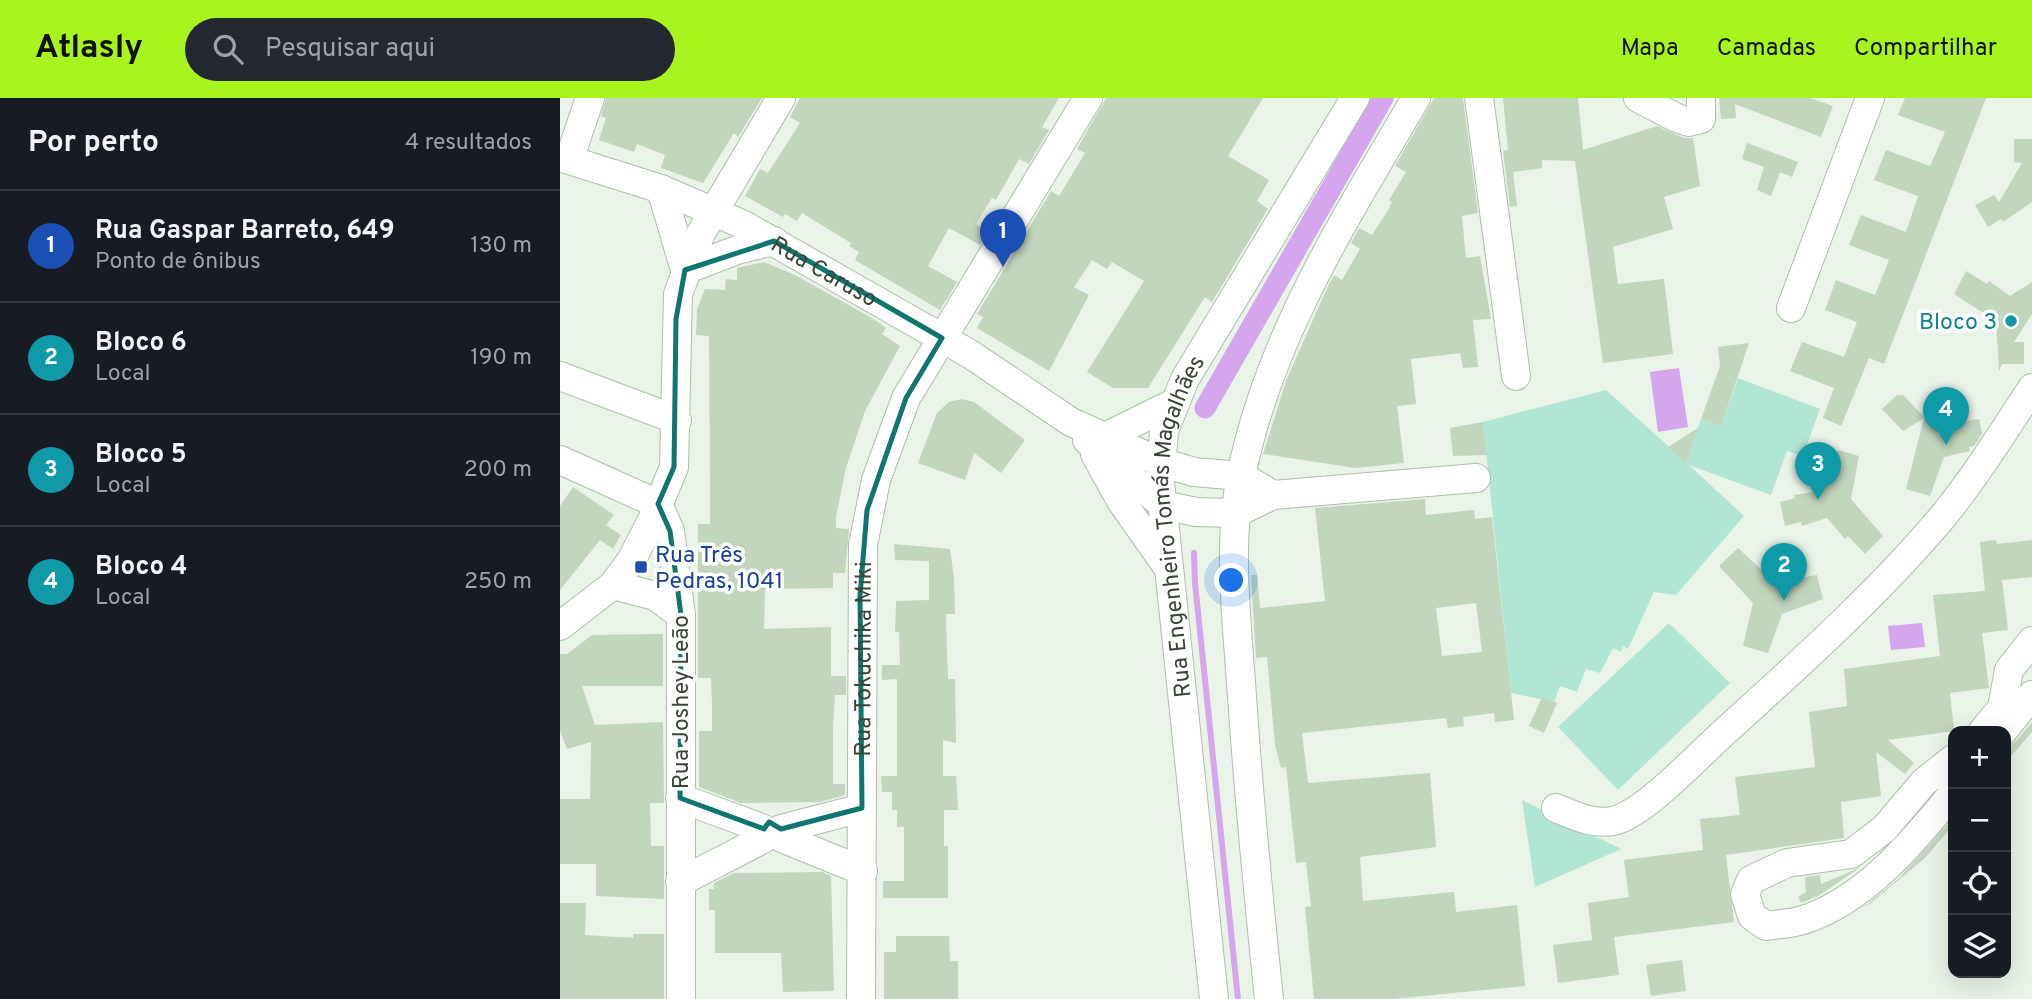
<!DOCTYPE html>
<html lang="pt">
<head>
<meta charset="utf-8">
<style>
	body { margin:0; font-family:Overpass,sans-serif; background:#242831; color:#f1f3f6 }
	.controls { position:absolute; right:21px; bottom:21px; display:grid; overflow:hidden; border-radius:14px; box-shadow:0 7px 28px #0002 }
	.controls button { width:63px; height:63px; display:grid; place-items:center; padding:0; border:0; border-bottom:2px solid #363941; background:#171b24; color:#f1f3f6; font:35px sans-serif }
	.you { position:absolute; left:672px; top:483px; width:24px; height:24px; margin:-18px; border:5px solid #fff; border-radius:50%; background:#1a73e8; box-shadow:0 0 0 10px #1a73e833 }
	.badge { display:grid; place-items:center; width:46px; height:46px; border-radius:50%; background:#a7f41e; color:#fff; font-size:23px; font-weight:700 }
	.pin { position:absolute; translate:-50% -58px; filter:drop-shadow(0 2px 4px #0008) }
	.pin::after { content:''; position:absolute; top:37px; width:24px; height:21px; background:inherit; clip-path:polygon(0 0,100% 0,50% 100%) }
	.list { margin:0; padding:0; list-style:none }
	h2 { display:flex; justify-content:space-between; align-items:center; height:91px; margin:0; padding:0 28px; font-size:30px }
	h2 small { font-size:23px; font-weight:400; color:#9ea1a6 }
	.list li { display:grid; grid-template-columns:46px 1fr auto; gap:21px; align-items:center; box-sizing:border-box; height:112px; padding:0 28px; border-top:2px solid #363941 }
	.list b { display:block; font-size:26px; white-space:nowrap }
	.list p { margin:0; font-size:23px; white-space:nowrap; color:#9ea1a6 }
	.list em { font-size:23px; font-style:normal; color:#9ea1a6 }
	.icon { flex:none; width:38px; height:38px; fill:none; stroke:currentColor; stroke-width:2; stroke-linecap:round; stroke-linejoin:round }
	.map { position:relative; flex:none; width:1472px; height:901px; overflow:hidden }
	header { display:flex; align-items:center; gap:42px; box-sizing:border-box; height:98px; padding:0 35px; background:#a7f41e; color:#111 }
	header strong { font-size:33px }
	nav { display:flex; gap:38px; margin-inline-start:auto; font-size:24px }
	.search { width:490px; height:63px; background:#242831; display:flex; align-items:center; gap:18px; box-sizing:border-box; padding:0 24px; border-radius:38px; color:#9ea1a6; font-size:26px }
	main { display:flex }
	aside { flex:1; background:#171b24 }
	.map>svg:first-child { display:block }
</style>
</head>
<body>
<header>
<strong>Atlasly</strong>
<div class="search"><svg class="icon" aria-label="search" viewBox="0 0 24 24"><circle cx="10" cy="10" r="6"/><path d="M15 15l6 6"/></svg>Pesquisar aqui</div>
<nav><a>Mapa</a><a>Camadas</a><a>Compartilhar</a></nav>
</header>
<main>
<aside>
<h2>Por perto<small>4 resultados</small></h2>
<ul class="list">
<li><span class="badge" style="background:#1a4fb4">1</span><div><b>Rua Gaspar Barreto, 649</b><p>Ponto de ônibus</p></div><em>130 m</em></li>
<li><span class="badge" style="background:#0f9aa8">2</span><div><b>Bloco 6</b><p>Local</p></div><em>190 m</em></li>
<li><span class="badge" style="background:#0f9aa8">3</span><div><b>Bloco 5</b><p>Local</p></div><em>200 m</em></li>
<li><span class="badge" style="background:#0f9aa8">4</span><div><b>Bloco 4</b><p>Local</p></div><em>250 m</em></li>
</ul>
</aside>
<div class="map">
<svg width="1472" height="901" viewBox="0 0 1472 901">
	<rect width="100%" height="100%" fill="#e9f3e8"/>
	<path fill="#b2e6d4" d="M 1178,280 L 1260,311 L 1243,358 L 1227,353 L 1211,397 L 1129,367 L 1184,418 L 1116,497 L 1094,494 L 1068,551 L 1063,548 L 1061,554 L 1053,550 L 1040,575 L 1026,571 L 1017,594 L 1000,588 L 994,604 L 951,595 L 923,324 L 1046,292 L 1126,364 L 1141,321 L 1161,328 Z
		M 1109,525 L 1170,585 L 1058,692 L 998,629 Z
		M 962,702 L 1061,751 L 975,789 Z"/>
	<path fill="#d3a6ee" d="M 1119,270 L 1128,329 L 1098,334 L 1090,274 Z
		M 1362,525 L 1365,549 L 1331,552 L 1328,528 Z"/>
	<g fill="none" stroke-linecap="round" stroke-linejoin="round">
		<path stroke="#d3a6ee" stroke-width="6" d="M 634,455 L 635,485 L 678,901"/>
		<path stroke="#d3a6ee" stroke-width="21" d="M 645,310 L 823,0"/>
	</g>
	<path fill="#c2d5bd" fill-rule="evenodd" d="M 46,0 L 202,0 L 178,39 L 174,35 L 143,85 L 101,70 L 105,57 L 77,46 L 74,54 L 39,42 L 46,20 L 41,18 Z
		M 240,0 L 499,0 L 482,29 L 489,32 L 469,66 L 459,61 L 436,102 L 432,100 L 416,126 L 427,134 L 420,147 L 389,130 L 368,168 L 397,184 L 380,212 L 295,162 L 299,154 L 289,148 L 291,145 L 242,115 L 237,123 L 225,116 L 223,119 L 185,98 L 200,71 L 208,75 L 240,25 L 230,19 Z
		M 546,0 L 703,0 L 668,58 L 709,82 L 697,103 L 708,111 L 652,204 L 645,199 L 588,290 L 553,290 L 527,274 L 584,183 L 552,164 L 547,171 L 532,162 L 514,189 L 529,197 L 489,273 L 417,230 L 423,219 L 417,216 L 491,93 L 499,98 L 525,55 L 517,51 Z
		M 874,0 L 903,0 L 918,115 L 902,118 L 906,160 L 920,158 L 931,221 L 913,222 L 918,269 L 903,270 L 900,255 L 851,261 L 856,306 L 837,308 L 844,365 L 795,370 L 703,356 L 726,283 L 767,190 L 774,177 L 782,182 L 800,151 L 791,145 L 799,130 L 812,137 L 827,114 L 832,104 L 829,102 L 846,74 L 835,68 Z
		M 943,0 L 1018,0 L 1023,52 L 1097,28 L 1124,40 L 1133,40 L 1140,88 L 1104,99 L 1113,131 L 1053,149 L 1058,186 L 1104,181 L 1113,256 L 1043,265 L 1015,63 L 982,62 L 982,70 L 953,74 L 957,108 L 950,109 L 943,53 L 948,52 Z
		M 1159,0 L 1250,0 L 1273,8 L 1261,39 L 1175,6 L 1176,20 L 1161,21 Z
		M 1345,0 L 1426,0 L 1324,266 L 1309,260 L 1281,328 L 1263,320 L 1274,290 L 1230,273 L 1242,244 L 1284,259 L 1297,224 L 1265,212 L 1276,182 L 1315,197 L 1329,162 L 1289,147 L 1301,117 L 1346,134 L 1358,98 L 1314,82 L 1326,52 L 1370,68 L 1385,34 L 1338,17 Z
		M 1454,41 L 1472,41 L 1472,104 L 1443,124 L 1441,121 L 1428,129 L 1415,107 L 1434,97 L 1439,104 L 1462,65 L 1454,64 Z
		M 1187,45 L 1238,64 L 1232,79 L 1220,74 L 1211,98 L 1197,92 L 1204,69 L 1182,61 Z
		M 204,164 L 235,177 L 312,220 L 326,230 L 322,236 L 340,248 L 305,313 L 286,370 L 276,418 L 276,430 L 289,431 L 285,475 L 273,475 L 273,490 L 205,491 L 204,531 L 271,529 L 271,578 L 286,578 L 286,597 L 275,597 L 273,630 L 273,686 L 285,686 L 285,697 L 260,704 L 181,705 L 139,689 L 139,633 L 152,633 L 152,605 L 151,580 L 138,580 L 138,426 L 150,426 L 150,384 L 149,238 L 136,237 L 137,211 L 145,191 L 165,192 L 166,181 L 177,182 L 177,170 Z
		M 1406,173 L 1427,186 L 1429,183 L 1450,198 L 1472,184 L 1472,216 L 1454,244 L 1464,244 L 1464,266 L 1442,266 L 1439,273 L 1436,223 L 1394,196 Z
		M 1189,245 L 1161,328 L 1141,321 L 1160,268 L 1158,249 Z
		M 1337,297 L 1343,297 L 1364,319 L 1365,315 L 1378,328 L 1419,321 L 1422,336 L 1414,348 L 1409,349 L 1410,353 L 1384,359 L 1370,398 L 1346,391 L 1364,320 L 1343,333 L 1322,311 Z
		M 402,301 L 414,304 L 465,342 L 441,375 L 414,355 L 405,382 L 358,365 L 377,315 L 389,304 Z
		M 923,324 L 927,357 L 893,358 L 890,330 Z
		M 1138,330 L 1126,366 L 1108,349 Z
		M 1278,352 L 1299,358 L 1291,401 L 1323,438 L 1305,456 L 1288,438 L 1285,441 L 1267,420 L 1242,428 L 1241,424 L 1225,428 L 1220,404 L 1235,400 L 1234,397 L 1259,393 L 1267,365 L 1270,367 Z
		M 13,389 L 54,417 L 46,427 L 61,437 L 53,451 L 40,442 L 0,492 L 0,408 Z
		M 865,401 L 866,417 L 914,412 L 915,421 L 932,419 L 954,622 L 935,624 L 934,615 L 903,619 L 904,628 L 888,630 L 886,620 L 742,635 L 748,685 L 870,675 L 876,749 L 800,759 L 803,803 L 894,794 L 896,814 L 957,807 L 965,888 L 833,901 L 754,901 L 745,809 L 751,808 L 746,764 L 736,765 L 726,669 L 721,670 L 715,647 L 707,559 L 696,560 L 691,477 L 697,477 L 700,510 L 765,503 L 755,410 ZM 916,505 L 922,554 L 882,558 L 876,510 Z
		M 1436,442 L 1437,446 L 1472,442 L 1472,479 L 1442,482 L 1448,532 L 1422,535 L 1429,590 L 1390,595 L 1394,633 L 1328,642 L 1354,665 L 1345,676 L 1316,654 L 1321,698 L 1281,704 L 1284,740 L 1166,757 L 1174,824 L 1054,839 L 1059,877 L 998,885 L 993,847 L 1032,842 L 1028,805 L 1069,799 L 1064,762 L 1143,752 L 1140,721 L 1180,717 L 1175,679 L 1255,669 L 1249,614 L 1287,608 L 1284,571 L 1380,558 L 1373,497 L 1425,493 L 1420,444 Z
		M 334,446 L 390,451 L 394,480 L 395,516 L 386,516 L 387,554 L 388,581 L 395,581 L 396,645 L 383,642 L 383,678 L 396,678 L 398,712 L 384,712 L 384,748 L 388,748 L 388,800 L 323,800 L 323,783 L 344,783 L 344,729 L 337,729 L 337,712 L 332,712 L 332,694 L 322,694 L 321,678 L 337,678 L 337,581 L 322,582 L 322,567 L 340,567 L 339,534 L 335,534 L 336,503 L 369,502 L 369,463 L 335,462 Z
		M 1178,450 L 1215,484 L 1257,477 L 1263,501 L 1222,516 L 1208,555 L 1183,548 L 1193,505 L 1159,468 Z
		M 103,536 L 103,588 L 22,588 L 35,627 L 103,624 L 104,705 L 90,705 L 91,748 L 104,748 L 104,801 L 36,798 L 36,766 L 0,766 L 0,701 L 30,701 L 31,644 L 7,651 L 0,633 L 0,556 L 7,556 L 32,537 Z
		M 982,599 L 997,605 L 984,635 L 969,628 Z
		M 1472,624 L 1472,634 L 1446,664 L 1446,649 L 1456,643 Z
		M 1393,721 L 1393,727 L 1365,760 L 1311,805 L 1303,810 L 1338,781 Z
		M 1301,769 L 1258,798 L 1241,805 L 1238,799 L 1246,794 L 1245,779 L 1260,777 L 1261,786 Z
		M 262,774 L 271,778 L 274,893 L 223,894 L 221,855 L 155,855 L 155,812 L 149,812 L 149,791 L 154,791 L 154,785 L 174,775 Z
		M 0,805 L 26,805 L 25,837 L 73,840 L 73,836 L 104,836 L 104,901 L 0,901 Z
		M 336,838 L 389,838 L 390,863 L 398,863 L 398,901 L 324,901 L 324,854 L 336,854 Z
		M 1122,862 L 1126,893 L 1091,898 L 1086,867 Z"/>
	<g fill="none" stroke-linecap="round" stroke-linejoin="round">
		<g stroke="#adbfaa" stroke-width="30">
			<g id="minor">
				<path d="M 919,0 L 956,278"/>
				<path d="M 1078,0 L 1117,20 L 1129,24 L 1141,21 L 1141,0"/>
				<path id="s1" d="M 0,59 L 101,91 L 184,127 L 410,256 L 511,324 L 600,364 L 634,374 L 681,378 L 713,397"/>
				<path d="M 9,62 L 30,0"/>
				<path d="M 101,91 L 125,172"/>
				<path d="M 125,172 L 177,152 L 214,143"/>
				<path d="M 1231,210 L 1310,0"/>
				<path d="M 0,278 L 117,322"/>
				<path d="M 545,339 L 612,306"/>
				<path d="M 527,342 L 603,407 L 636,414 L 676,415 L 713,397 L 916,380"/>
				<path d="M 535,356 L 561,403 L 609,471"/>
				<path d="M 0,362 L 98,406"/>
				<path d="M 98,406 L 110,433 L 121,517 L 121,901"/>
				<path d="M 53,487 L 95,498 L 121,517"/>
				<path d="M 0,528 L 53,487 L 71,463 L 93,420 L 114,369 L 118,196 L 141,135 L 221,0"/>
				<path d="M 1423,633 L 1442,610 L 1449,572 L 1472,543"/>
				<path d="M 1443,633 L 1472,597"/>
				<path d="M 1393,661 L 1364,684 L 1324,731 L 1291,756 L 1227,765 L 1191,782 L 1185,796 L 1192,818 L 1206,828 C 1218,826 1231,826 1243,822 C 1304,803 1354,743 1393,695"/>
				<path d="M 120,700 L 204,731"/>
				<path d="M 996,710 C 1015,718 1036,728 1057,722 C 1088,711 1134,662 1159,639 C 1237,568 1317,497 1385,416 C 1417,376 1444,333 1472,290"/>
				<path d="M 221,731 L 302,710"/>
				<path d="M 222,740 L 303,773"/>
				<path d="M 120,784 L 203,741"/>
				<path id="s2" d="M 301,901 L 303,447 L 316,382 L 346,300 L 528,0"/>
				<path id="s3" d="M 654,901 L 600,383 L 604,333 L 625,281 L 795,0"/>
				<path d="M 709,901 C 698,795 688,690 681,584 C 676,517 668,445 681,378 C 709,239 785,121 856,0"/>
			</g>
		</g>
		<use href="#minor" stroke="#fff" stroke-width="28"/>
	</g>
	<path fill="none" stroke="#0f766e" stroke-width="5" stroke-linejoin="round" d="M 214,143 L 382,240 L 346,300 L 307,412 L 300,498 L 302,710 L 221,731 L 209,724 L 204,731 L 120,700 L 121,517 L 110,433 L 98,406 L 114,369 L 116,221 L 125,172 Z"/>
	<circle fill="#0f9aa8" stroke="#fff" stroke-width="2.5" cx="1451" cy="223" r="7"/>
	<rect fill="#1a4fb4" stroke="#fff" stroke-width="2.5" x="74" y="462" width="14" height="14" rx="3.5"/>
	<g text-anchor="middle" stroke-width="7" stroke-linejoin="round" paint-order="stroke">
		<g font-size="23" fill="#394637" stroke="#fff">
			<text dy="8" stroke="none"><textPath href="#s1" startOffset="289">Rua Caruso</textPath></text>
			<text dy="8" stroke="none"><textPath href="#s3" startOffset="478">Rua Engenheiro Tomás Magalhães</textPath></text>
			<text dy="8" stroke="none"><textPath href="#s2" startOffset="340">Rua Tokuchika Miki</textPath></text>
			<text transform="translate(120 604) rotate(-90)" y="8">Rua Joshey Leão</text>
		</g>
		<g font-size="23" fill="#0d838f" stroke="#fff" text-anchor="end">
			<text x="1437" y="231">Bloco 3</text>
		</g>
		<g font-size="23" fill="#164399" stroke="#fff" text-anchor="start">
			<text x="95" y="464">Rua Três<tspan x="95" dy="26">Pedras, 1041</tspan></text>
		</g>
	</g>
</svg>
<div class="controls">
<button>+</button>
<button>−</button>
<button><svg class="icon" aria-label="locate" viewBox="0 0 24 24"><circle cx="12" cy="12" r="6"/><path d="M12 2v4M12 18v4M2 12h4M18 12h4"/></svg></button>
<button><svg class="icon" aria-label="layers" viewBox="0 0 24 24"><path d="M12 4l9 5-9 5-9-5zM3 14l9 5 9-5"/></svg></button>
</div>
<div class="you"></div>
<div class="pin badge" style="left:443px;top:169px;background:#1a4fb4">1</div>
<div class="pin badge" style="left:1224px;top:503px;background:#0f9aa8">2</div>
<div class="pin badge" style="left:1258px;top:402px;background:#0f9aa8">3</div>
<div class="pin badge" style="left:1386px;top:347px;background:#0f9aa8">4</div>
</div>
</main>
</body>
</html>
